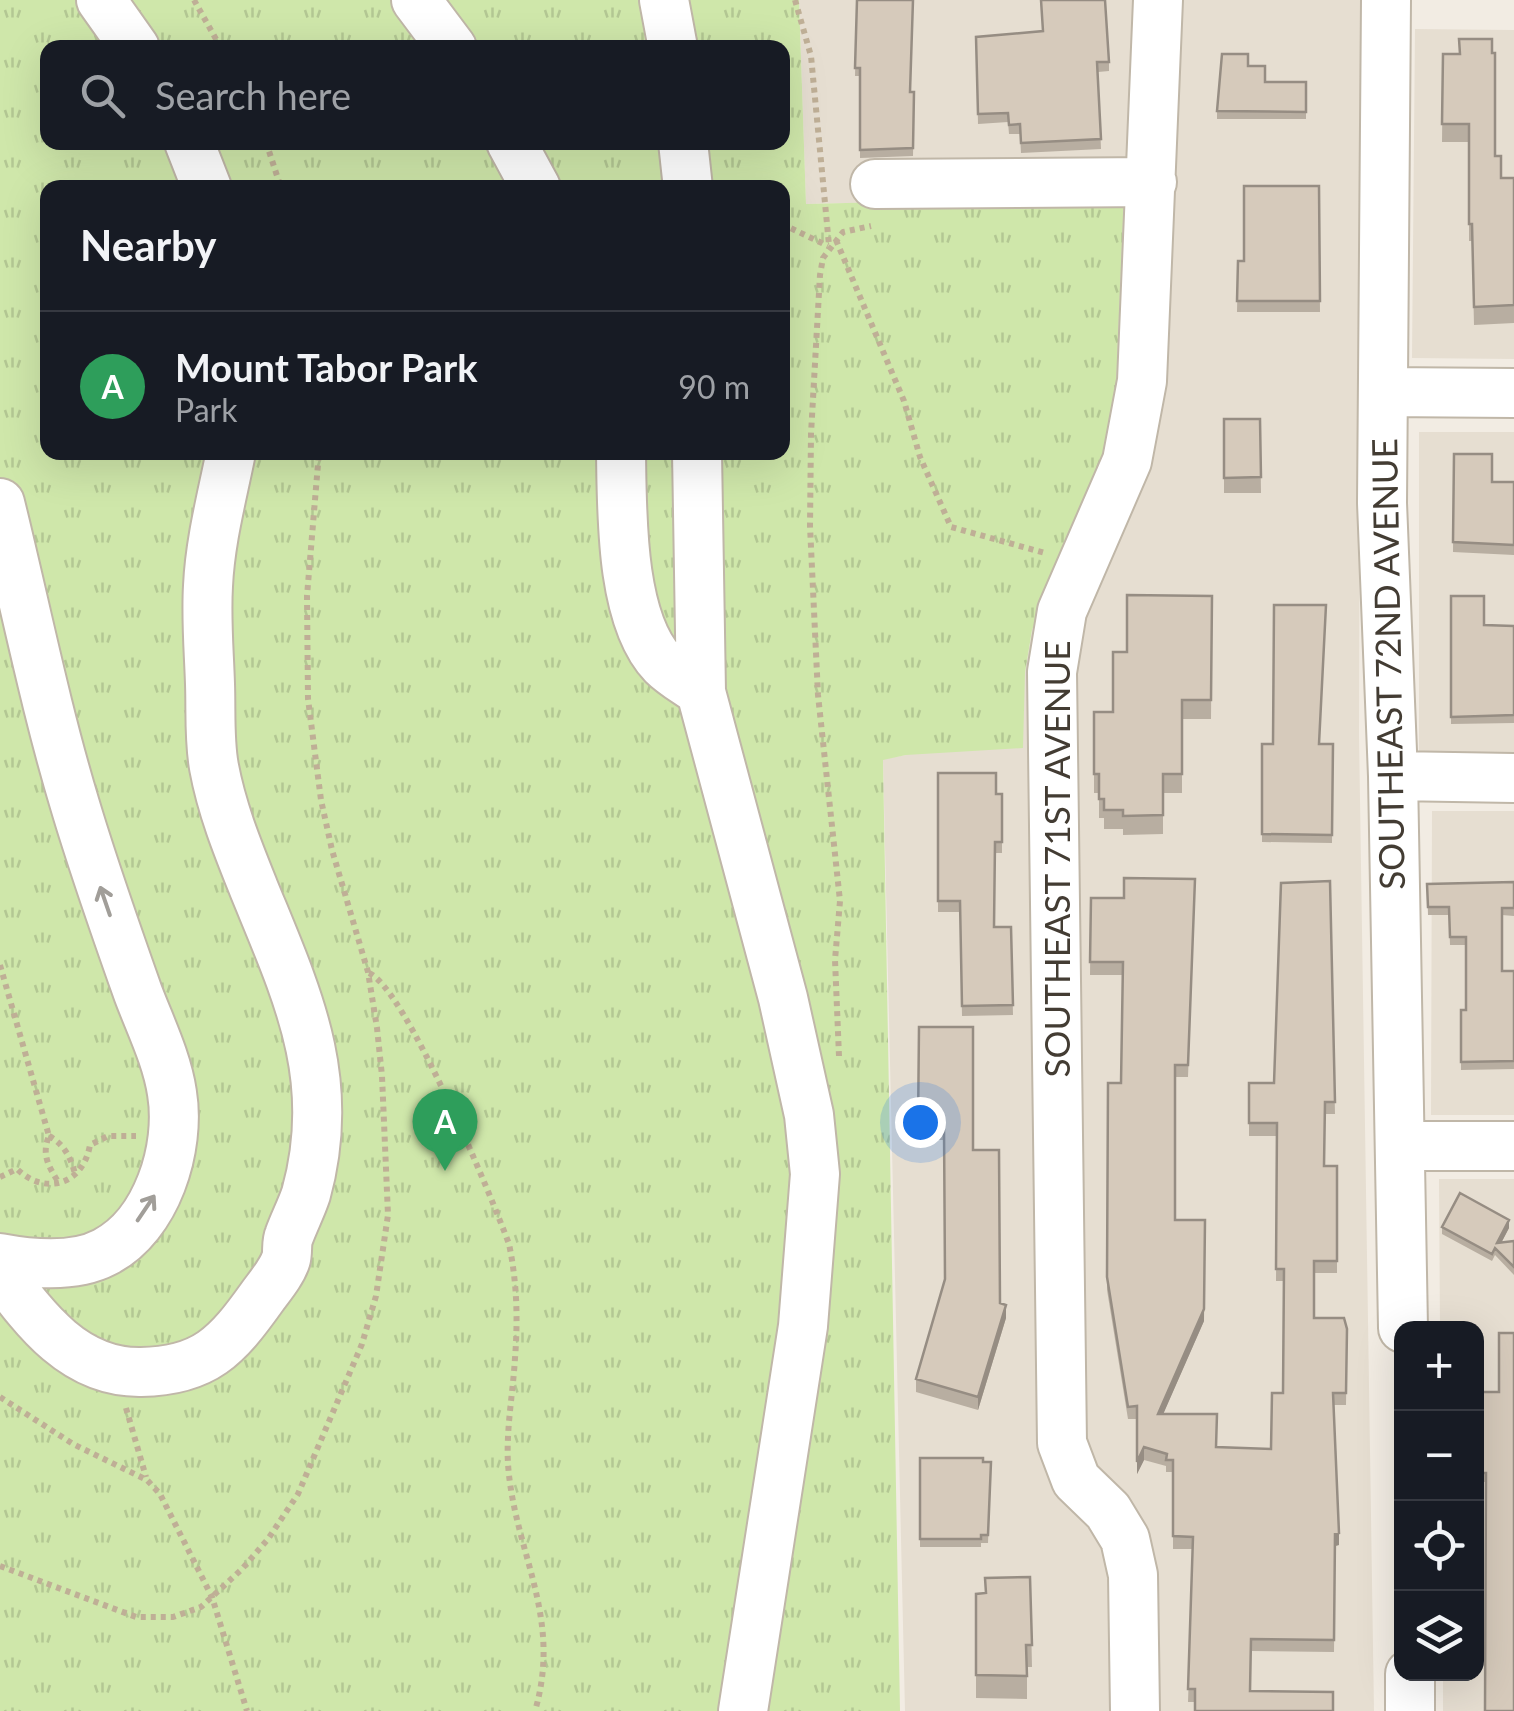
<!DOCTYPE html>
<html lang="en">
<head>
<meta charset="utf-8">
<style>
	body { margin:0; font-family:Lato,sans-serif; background:#242831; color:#f1f3f6 }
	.controls { position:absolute; right:30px; bottom:30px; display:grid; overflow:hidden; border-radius:20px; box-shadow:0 10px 40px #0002 }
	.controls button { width:90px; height:90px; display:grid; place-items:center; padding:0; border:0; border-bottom:2px solid #363941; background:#171b24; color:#f1f3f6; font:50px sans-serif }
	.you { position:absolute; left:920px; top:1122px; width:35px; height:35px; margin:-25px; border:8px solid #fff; border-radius:50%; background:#1a73e8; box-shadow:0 0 0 15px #1a73e833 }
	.badge { display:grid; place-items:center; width:65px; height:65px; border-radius:50%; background:#db2777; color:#fff; font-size:32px; font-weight:700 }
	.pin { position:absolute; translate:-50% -82px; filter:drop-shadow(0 2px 5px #0008) }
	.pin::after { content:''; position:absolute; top:52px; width:35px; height:30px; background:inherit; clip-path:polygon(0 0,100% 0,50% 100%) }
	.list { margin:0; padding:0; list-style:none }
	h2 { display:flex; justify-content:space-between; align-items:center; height:130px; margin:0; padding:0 40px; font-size:42px }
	h2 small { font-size:32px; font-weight:400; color:#9ea1a6 }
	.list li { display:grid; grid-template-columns:65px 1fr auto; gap:30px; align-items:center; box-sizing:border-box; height:150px; padding:0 40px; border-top:2px solid #363941 }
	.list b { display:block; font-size:38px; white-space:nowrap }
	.list p { margin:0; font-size:32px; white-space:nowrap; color:#9ea1a6 }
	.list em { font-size:32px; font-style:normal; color:#9ea1a6 }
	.icon { flex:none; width:55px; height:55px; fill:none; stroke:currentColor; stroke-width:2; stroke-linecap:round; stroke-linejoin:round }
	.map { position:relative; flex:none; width:1514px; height:1711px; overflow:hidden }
	.search { position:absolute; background:#171b24; box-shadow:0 10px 40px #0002; left:40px; top:40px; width:750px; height:110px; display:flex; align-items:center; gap:25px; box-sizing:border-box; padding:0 35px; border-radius:20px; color:#9ea1a6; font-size:38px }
	.panel { position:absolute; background:#171b24; box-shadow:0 10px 40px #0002; left:40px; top:180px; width:750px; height:280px; border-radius:20px }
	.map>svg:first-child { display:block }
</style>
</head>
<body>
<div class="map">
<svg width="1514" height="1711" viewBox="0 0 1514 1711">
	<defs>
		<pattern id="park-tufts" width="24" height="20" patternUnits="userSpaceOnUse" patternTransform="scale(2.5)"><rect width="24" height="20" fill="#cfe7aa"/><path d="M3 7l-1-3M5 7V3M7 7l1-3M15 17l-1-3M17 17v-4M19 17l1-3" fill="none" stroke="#b3c793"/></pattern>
	</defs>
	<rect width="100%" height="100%" fill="#f2ece3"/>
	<path fill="#e6ded1" d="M 799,0 L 1361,0 L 1359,735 L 1374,1711 L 905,1711 L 883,759 L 906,755 L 1025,673 L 1032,630 L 1107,442 L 1123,197 L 806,204 Z
		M 1415,29 L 1514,30 L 1514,359 L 1412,358 Z
		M 1419,432 L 1514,432 L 1514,754 L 1419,754 Z
		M 1432,811 L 1514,811 L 1514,1115 L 1431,1115 Z
		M 1439,1179 L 1514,1179 L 1514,1711 L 1443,1711 L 1443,1674 L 1476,1674 L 1476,1328 L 1440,1328 Z"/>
	<path fill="url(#park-tufts)" fill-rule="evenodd" d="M 0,0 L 799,0 L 806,204 L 1124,196 L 1115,411 L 1107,442 L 1032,630 L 1025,673 L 1023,748 L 906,755 L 883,760 L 900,1711 L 0,1711 ZM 48,48 L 782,48 L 782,142 L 48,142 ZM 48,188 L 782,188 L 782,452 L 48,452 Z"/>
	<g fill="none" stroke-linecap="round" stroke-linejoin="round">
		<g stroke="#c0b7a8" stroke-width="52">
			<path id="minor" d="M 101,0 L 135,48
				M 416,0 L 452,48
				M 664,0 L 673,48
				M 1386,0 L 1382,503 L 1393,776 L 1403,1328
				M 189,142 L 207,188
				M 511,142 L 536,188
				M 683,142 L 688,188
				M 875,184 L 1152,182
				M 1384,392 L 1514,393
				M 621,452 C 622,512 620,619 663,664 C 674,675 689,683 701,692
				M 697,452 L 701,692 L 783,998 L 809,1115 L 815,1174 L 803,1326 L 743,1711
				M 0,503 C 25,604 45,706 75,805 C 94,869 116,931 138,993 C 150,1025 167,1059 172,1093 C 181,1148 157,1225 105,1252 C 75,1268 32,1264 0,1258
				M 1393,776 L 1514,778
				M 1400,1146 L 1514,1146
				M 0,1272 C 36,1321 75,1373 141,1372 C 205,1371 227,1346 262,1297 C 270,1286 282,1272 286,1259 C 288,1252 286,1243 289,1236 C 294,1222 301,1209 306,1194 C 338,1079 297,994 254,889 C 238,849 222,810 214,767 C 209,740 211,712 210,684 C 209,652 206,619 208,586 C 210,541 222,497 231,452
				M 1410,1674 L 1410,1711
				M 1135,1711 L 1133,1575 L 1125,1539 L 1108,1511 L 1076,1480 L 1062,1443 L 1052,672 L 1062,611 L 1127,461 L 1142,381 L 1158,0"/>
		</g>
		<path stroke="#bfaf96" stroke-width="6" stroke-dasharray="5 5" stroke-linecap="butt" d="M 194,0 L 221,48
			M 795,0 L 811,56 L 829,245
			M 266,142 L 281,188
			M 782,224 L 828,246
			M 836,240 L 904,401 L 920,457 L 951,527 L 1045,553
			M 0,965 L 49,1136 C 41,1155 49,1167 59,1183
			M 369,973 C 406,989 492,1198 509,1244 C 517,1282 518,1319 515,1358 C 513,1393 506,1429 508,1464 C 514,1552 563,1616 535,1711
			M 839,1056 L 835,960 L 840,901 L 818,695 L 810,526 L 811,434 L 820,275 L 823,258 L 843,232 L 871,226
			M 49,1136 C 64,1144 71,1158 75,1174
			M 0,1177 L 17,1169 C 45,1196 83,1185 90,1145 L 108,1136 L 136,1136
			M 0,1397 L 73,1444 L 147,1480 L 160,1494 L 212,1597 L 247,1711
			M 126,1408 L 146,1477
			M 0,1566 L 136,1617 L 173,1617 L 201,1607 L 242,1569 L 268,1539 L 298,1494 L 362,1344 L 376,1296 L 388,1215 L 382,1076 L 377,1028 L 368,972 L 332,850 L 321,800 L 308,699 L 307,596 L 319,452"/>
		<use href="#minor" stroke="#fff" stroke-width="48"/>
	</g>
	<path fill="#b8aea1" d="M 857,0 L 910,92 L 914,92 L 913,156 L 860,158 L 860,76 L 855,76 Z
		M 1042,31 L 1109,62 L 1109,71 L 1098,72 L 1101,149 L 1021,153 L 1020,134 L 1009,134 L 1008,122 L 978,124 L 976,37 Z
		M 1443,54 L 1495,156 L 1501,178 L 1514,178 L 1514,323 L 1474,325 L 1472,241 L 1469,241 L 1469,142 L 1442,142 Z
		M 1248,66 L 1265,82 L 1306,82 L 1306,119 L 1217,119 L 1217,111 Z
		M 1319,186 L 1320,312 L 1237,312 L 1238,261 L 1244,261 Z
		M 1224,419 L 1260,419 L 1261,493 L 1224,493 Z
		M 1454,454 L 1492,482 L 1514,482 L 1514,555 L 1453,552 Z
		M 1212,596 L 1211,719 L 1182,719 L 1182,793 L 1163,793 L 1163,834 L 1123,835 L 1123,829 L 1104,829 L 1104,818 L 1099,818 L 1099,793 L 1094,793 L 1094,712 L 1113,712 L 1127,652 Z
		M 1451,596 L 1484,625 L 1514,626 L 1514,723 L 1451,724 Z
		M 1262,744 L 1333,744 L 1332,843 L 1262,842 Z
		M 938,773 L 996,794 L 1002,794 L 1002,853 L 995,853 L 994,927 L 1011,927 L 1013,1015 L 962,1016 L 960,912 L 938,912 Z
		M 1195,879 L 1188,1077 L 1175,1077 L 1175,1220 L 1204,1321 L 1163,1414 L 1217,1447 L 1271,1449 L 1283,1393 L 1284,1281 L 1276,1281 L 1277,1136 L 1249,1136 L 1249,1083 L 1274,1083 L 1330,881 L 1335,1114 L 1325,1114 L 1324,1166 L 1337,1166 L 1337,1273 L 1314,1273 L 1314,1318 L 1347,1329 L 1346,1405 L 1334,1405 L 1339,1545 L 1335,1546 L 1334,1652 L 1251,1651 L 1195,1702 L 1188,1702 L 1193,1549 L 1173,1549 L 1173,1472 L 1166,1472 L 1166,1466 L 1144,1460 L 1137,1474 L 1137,1419 L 1128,1419 L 1107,1290 L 1108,1083 L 1121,1083 L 1123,975 L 1090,975 L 1091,898 L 1124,898 Z
		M 1514,882 L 1514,916 L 1502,915 L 1502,971 L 1514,971 L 1514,1069 L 1461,1070 L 1461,1010 L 1466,1010 L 1466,945 L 1450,945 L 1449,915 L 1428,915 L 1427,884 Z
		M 919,1027 L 973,1150 L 1000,1303 L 1006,1318 L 978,1410 L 916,1392 L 916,1379 L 945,1280 L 944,1140 L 918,1140 Z
		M 1442,1227 L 1509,1228 L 1501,1243 L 1514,1241 L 1514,1275 L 1495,1255 L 1492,1261 L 1442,1234 Z
		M 1476,1392 L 1499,1392 L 1486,1482 L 1476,1482 Z
		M 920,1458 L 991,1462 L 988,1543 L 981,1543 L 981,1547 L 920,1547 Z
		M 1030,1577 L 1032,1667 L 1027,1667 L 1027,1699 L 976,1698 L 976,1594 L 985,1593 Z"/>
	<path fill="#968d83" d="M 1205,1220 L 1204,1321 L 1158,1426 L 1158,1414 Z
		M 1509,1220 L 1509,1228 L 1497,1251 L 1497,1243 Z
		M 1006,1305 L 1006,1318 L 978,1410 L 978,1397 Z
		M 1144,1447 L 1144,1460 L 1137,1474 L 1137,1462 Z
		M 1339,1533 L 1339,1545 L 1335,1546 L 1334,1652 L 1335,1534 Z"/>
	<path fill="#d6cabb" stroke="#968d83" stroke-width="2.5" d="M 857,0 L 913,0 L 910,92 L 914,92 L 913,148 L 860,150 L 860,68 L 855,68 Z
		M 1041,0 L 1105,0 L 1109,62 L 1097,62 L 1101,139 L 1021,143 L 1020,124 L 1009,125 L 1008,113 L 978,114 L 976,37 L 1043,31 Z
		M 1459,39 L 1492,39 L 1492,53 L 1495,53 L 1495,156 L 1501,156 L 1501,178 L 1514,178 L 1514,305 L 1474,307 L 1472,224 L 1469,224 L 1469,124 L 1442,124 L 1443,54 L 1460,54 Z
		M 1222,54 L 1248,54 L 1248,66 L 1265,66 L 1265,82 L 1306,82 L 1306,112 L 1217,111 Z
		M 1244,186 L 1319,186 L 1320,301 L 1237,301 L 1238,261 L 1244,261 Z
		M 1224,419 L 1260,419 L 1261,477 L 1224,478 Z
		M 1454,454 L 1492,454 L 1492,482 L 1514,482 L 1514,545 L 1453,542 Z
		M 1127,595 L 1212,596 L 1211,700 L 1182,700 L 1182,774 L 1163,774 L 1163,815 L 1123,816 L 1123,810 L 1104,810 L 1104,799 L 1099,799 L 1099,774 L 1094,774 L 1094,712 L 1113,712 L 1113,652 L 1127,652 Z
		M 1451,596 L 1484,596 L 1484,625 L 1514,626 L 1514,715 L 1451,717 Z
		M 1274,605 L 1326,605 L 1319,744 L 1333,744 L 1332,835 L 1262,834 L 1262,744 L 1273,744 Z
		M 938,773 L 996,773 L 996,794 L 1002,794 L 1002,842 L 995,842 L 994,927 L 1011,927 L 1013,1005 L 962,1006 L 960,901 L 938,901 Z
		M 1124,878 L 1195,879 L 1188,1065 L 1175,1065 L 1175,1220 L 1205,1220 L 1204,1309 L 1158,1414 L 1217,1414 L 1216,1447 L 1271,1449 L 1272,1393 L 1283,1393 L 1284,1269 L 1276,1269 L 1277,1123 L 1249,1123 L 1249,1083 L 1274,1083 L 1281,883 L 1330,881 L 1335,1102 L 1325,1102 L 1324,1166 L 1337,1166 L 1337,1261 L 1314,1261 L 1314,1318 L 1344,1318 L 1347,1329 L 1346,1393 L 1333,1393 L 1339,1533 L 1335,1534 L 1334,1640 L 1251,1639 L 1250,1691 L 1333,1692 L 1333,1711 L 1195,1711 L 1195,1689 L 1188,1689 L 1193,1537 L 1173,1536 L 1173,1460 L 1166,1460 L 1167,1454 L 1144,1447 L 1137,1462 L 1137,1406 L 1128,1407 L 1107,1277 L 1108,1083 L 1121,1083 L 1123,962 L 1090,962 L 1091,898 L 1124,898 Z
		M 1514,882 L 1514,908 L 1502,908 L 1502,971 L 1514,971 L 1514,1061 L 1461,1062 L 1461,1010 L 1466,1010 L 1466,937 L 1450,937 L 1449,907 L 1428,907 L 1427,884 Z
		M 919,1027 L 973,1027 L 973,1150 L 999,1150 L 1000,1303 L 1006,1305 L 978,1397 L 916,1379 L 945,1279 L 944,1127 L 918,1127 Z
		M 1460,1193 L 1509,1220 L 1497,1243 L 1514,1241 L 1514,1267 L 1495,1248 L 1492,1254 L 1442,1227 Z
		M 1499,1333 L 1514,1333 L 1514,1711 L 1485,1711 L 1486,1473 L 1476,1473 L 1476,1392 L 1499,1392 Z
		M 920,1458 L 983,1458 L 983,1462 L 991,1462 L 988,1535 L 981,1535 L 981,1539 L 920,1539 Z
		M 1030,1577 L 1032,1645 L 1026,1645 L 1027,1676 L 976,1675 L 976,1594 L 986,1593 L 985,1578 Z"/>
	<defs><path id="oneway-shaft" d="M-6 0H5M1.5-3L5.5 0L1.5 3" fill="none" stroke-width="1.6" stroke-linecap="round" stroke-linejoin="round" transform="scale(2.5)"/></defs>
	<g stroke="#a19e99">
		<use href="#oneway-shaft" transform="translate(105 901) rotate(-109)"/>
		<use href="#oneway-shaft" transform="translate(146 1208) rotate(-56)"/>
	</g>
	<g text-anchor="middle" stroke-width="10" stroke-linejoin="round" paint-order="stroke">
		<g font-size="35" fill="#433c33" stroke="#fff">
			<text transform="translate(1389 664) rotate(-91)" y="12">SOUTHEAST 72ND AVENUE</text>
			<text transform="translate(1058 859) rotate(-90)" y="12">SOUTHEAST 71ST AVENUE</text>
		</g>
	</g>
</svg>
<div class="controls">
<button>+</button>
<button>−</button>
<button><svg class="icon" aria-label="locate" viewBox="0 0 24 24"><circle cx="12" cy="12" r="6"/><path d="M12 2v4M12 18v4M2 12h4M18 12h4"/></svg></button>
<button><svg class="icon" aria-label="layers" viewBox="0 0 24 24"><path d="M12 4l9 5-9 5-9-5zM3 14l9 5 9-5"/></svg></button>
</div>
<div class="you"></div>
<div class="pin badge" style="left:445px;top:1171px;background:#2e9e5b">A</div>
<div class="search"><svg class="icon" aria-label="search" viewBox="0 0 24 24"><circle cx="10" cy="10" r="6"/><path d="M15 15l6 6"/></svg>Search here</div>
<section class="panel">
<h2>Nearby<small></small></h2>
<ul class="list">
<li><span class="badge" style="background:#2e9e5b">A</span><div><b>Mount Tabor Park</b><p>Park</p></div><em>90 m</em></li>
</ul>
</section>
</div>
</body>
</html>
